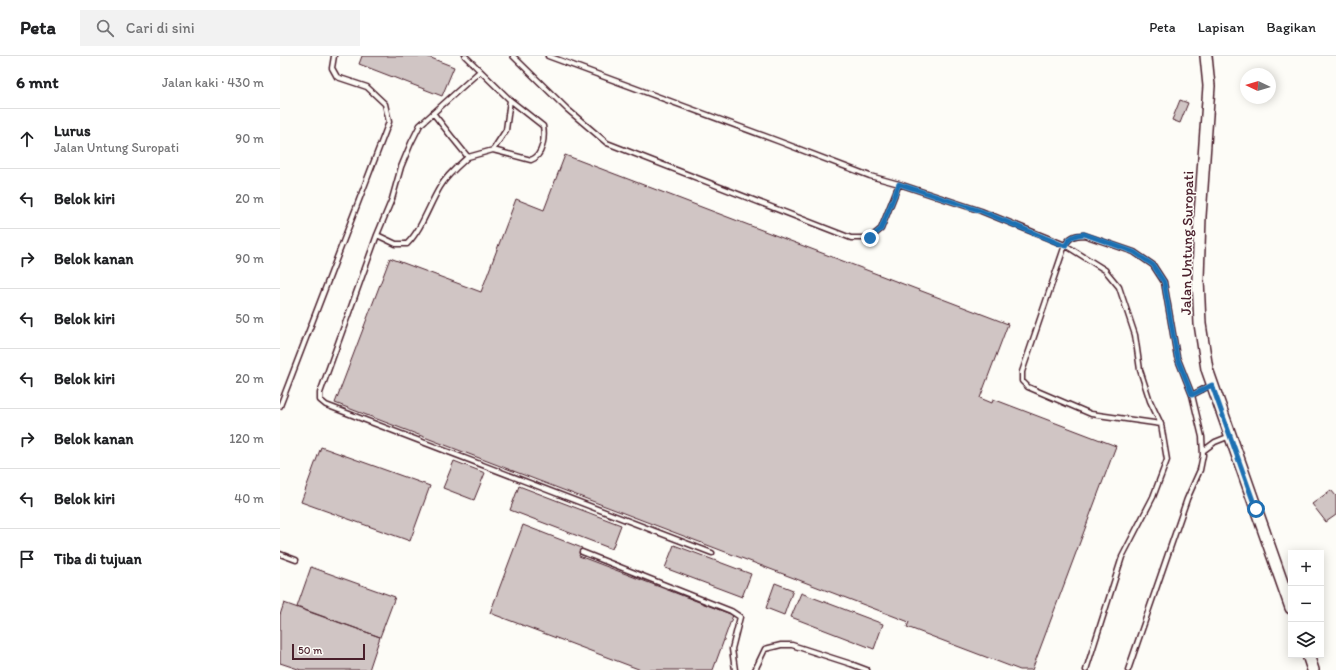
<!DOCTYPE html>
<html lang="id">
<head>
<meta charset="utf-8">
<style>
	body { margin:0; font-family:Itim,sans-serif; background:#f2f2f2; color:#202124 }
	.controls { position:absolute; right:12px; bottom:12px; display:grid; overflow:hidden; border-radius:0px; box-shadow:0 2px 10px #0003 }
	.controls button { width:36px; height:36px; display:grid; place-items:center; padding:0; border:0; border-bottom:1px solid #e0e0e0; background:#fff; color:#202124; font:20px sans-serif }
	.compass { position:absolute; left:960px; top:12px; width:36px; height:36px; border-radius:50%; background:#fff; box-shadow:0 2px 10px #0003; rotate:274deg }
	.scale { position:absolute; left:12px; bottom:10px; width:73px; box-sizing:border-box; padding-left:4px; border:2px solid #4a1f2b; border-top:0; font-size:11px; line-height:14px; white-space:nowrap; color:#4a1f2b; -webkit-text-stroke:3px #fdfcf7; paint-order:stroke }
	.stop { position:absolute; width:12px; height:12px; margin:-9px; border:3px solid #1f6fb2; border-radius:50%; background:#fff }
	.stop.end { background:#1f6fb2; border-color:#fff; box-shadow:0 1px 4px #0008 }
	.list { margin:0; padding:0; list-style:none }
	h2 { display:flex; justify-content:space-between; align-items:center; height:52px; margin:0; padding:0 16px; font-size:17px }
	h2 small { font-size:13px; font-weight:400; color:#757577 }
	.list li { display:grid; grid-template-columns:26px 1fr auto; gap:12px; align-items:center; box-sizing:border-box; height:60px; padding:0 16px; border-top:1px solid #e0e0e0 }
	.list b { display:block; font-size:15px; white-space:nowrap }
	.list p { margin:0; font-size:13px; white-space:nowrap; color:#757577 }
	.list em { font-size:13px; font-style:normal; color:#757577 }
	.icon { flex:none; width:22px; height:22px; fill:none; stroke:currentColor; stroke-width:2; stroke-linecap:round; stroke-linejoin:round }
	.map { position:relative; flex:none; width:1056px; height:614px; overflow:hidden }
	header { display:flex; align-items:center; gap:24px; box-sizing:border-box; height:56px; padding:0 20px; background:#fff; border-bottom:1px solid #e0e0e0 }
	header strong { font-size:19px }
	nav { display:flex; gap:22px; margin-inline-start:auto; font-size:14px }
	.search { width:280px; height:36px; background:#f2f2f2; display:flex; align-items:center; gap:10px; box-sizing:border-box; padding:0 14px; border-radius:0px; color:#757577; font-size:15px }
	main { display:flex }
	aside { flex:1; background:#fff }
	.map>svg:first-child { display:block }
</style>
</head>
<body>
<header>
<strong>Peta</strong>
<div class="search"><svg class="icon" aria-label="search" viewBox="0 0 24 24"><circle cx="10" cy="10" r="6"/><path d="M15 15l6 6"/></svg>Cari di sini</div>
<nav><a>Peta</a><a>Lapisan</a><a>Bagikan</a></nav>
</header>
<main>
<aside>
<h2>6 mnt<small>Jalan kaki · 430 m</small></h2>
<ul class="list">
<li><svg class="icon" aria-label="ahead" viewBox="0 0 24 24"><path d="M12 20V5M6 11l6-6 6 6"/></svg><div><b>Lurus</b><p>Jalan Untung Suropati</p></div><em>90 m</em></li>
<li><svg class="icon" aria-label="left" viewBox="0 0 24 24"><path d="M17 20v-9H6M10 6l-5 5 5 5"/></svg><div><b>Belok kiri</b></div><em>20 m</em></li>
<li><svg class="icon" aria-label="right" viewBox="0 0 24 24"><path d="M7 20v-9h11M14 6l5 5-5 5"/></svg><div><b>Belok kanan</b></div><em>90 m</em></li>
<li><svg class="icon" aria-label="left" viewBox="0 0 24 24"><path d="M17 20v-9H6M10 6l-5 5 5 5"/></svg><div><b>Belok kiri</b></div><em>50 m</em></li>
<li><svg class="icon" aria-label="left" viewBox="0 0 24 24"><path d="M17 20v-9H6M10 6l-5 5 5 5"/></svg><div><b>Belok kiri</b></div><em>20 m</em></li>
<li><svg class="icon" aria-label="right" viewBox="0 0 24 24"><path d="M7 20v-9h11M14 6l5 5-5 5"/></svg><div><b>Belok kanan</b></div><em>120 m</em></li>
<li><svg class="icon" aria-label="left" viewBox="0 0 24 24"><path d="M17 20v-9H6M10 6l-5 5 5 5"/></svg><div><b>Belok kiri</b></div><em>40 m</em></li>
<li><svg class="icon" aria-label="arrive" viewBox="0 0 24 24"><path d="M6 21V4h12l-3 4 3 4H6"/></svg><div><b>Tiba di tujuan</b></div></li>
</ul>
</aside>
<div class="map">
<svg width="1056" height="614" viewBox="0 0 1056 614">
	<rect width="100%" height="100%" fill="#fdfcf7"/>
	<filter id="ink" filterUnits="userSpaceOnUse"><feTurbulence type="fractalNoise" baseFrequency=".025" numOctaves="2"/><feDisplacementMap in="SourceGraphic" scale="8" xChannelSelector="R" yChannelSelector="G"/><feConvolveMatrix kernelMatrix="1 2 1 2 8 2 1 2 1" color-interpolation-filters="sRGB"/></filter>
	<g filter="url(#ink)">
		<path fill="#d0c5c4" stroke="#4a1f2b" d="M 82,0 L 146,0 L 174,11 L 162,40 L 79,8 Z
			M 900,44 L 908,47 L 900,67 L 892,64 Z
			M 285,99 L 728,268 L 700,342 L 712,347 L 713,343 L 836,390 L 752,614 L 740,614 L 627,571 L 629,566 L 55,347 L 110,202 L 201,236 L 236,143 L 264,154 Z
			M 41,391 L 150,430 L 130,485 L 21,446 Z
			M 174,405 L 205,417 L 194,444 L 163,432 Z
			M 239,430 L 341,469 L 332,493 L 230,454 Z
			M 1051,434 L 1056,440 L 1056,459 L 1046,466 L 1032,448 Z
			M 243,469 L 302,492 L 299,500 L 453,559 L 433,614 L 361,614 L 210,557 Z
			M 394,489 L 471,518 L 462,541 L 385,512 Z
			M 31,511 L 115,541 L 100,581 L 17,551 Z
			M 495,527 L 513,534 L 504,559 L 486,552 Z
			M 521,537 L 603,568 L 594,593 L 511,561 Z
			M 4,547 L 100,581 L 89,614 L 21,614 L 0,607 L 0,559 Z"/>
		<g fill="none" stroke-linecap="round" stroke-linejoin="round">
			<g stroke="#4a1f2b" stroke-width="7">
				<path id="lane" d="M 185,0 L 230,44 L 263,70 C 265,81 263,100 251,104 L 213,94
					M 233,0 L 287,53 L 327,87 L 571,182 L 590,182 L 601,173 L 619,128
					M 268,0 L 498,85 L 590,120 L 619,128 L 701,155 L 785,189 L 825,214 L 839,231 L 855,279 L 860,314 L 870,345 L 881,368 L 887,404 L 873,441 L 842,501 L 806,614
					M 153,57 L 171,80 L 188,101 L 213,94 L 226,74 L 230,44
					M 188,101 C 178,110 167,119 160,131 C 149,149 142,173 127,188 L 116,188 L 97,179 L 112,143 L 121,111 L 131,87 L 140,69 L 200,15
					M 97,179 L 40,337 L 40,344 L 46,349 L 432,497
					M 912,339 L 931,329
					M 0,350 L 109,66 L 105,48 L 87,31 L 57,21 L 52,12 L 54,0
					M 923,395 L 935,386 L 950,380
					M 302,496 L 451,555 L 460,561 L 452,593 L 455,614
					M 0,498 L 16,504
					M 475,614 L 485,593 L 501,589 L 512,589 L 571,608 L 587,614
					M 848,614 L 907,443 L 920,414 L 923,399 L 922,381 L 912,339 L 897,301 L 884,226 L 873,209 L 854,196 L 804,179 C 794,179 790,181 785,189 L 742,316 L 742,325 L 748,331 L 811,358 L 881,368"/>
			</g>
			<g stroke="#4a1f2b" stroke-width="14">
				<path id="secondary" d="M 926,0 L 929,30 L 920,160 L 918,223 L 920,268 L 927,313 L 1011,552
					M 1028,599 L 1033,614"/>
			</g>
			<use href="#lane" stroke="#fdfcf7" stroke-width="4"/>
			<use href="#secondary" stroke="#fdfcf7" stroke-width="11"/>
		</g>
	</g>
	<g fill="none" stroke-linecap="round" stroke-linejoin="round" filter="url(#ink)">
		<path stroke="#1f6fb2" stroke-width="5" d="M 590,182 L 601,173 L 619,128 L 701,155 L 785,190 C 790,181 794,179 804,178 L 854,196 L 873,209 L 884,226 L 897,301 L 912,339 L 932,329 L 976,453"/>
	</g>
	<g text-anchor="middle" stroke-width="3" stroke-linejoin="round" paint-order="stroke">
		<g font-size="15" fill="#4a1f2b" stroke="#fdfcf7">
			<text transform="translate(907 187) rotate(-89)" y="5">Jalan Untung Suropati</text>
		</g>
	</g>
</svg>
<div class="controls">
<button>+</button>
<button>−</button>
<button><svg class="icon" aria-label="layers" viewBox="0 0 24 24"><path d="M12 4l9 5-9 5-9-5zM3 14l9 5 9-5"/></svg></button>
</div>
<svg class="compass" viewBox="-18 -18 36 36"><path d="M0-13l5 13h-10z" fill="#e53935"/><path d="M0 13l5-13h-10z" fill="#757577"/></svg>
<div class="scale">50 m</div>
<div class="stop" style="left:976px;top:453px"></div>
<div class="stop end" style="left:590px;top:182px"></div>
</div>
</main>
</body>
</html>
